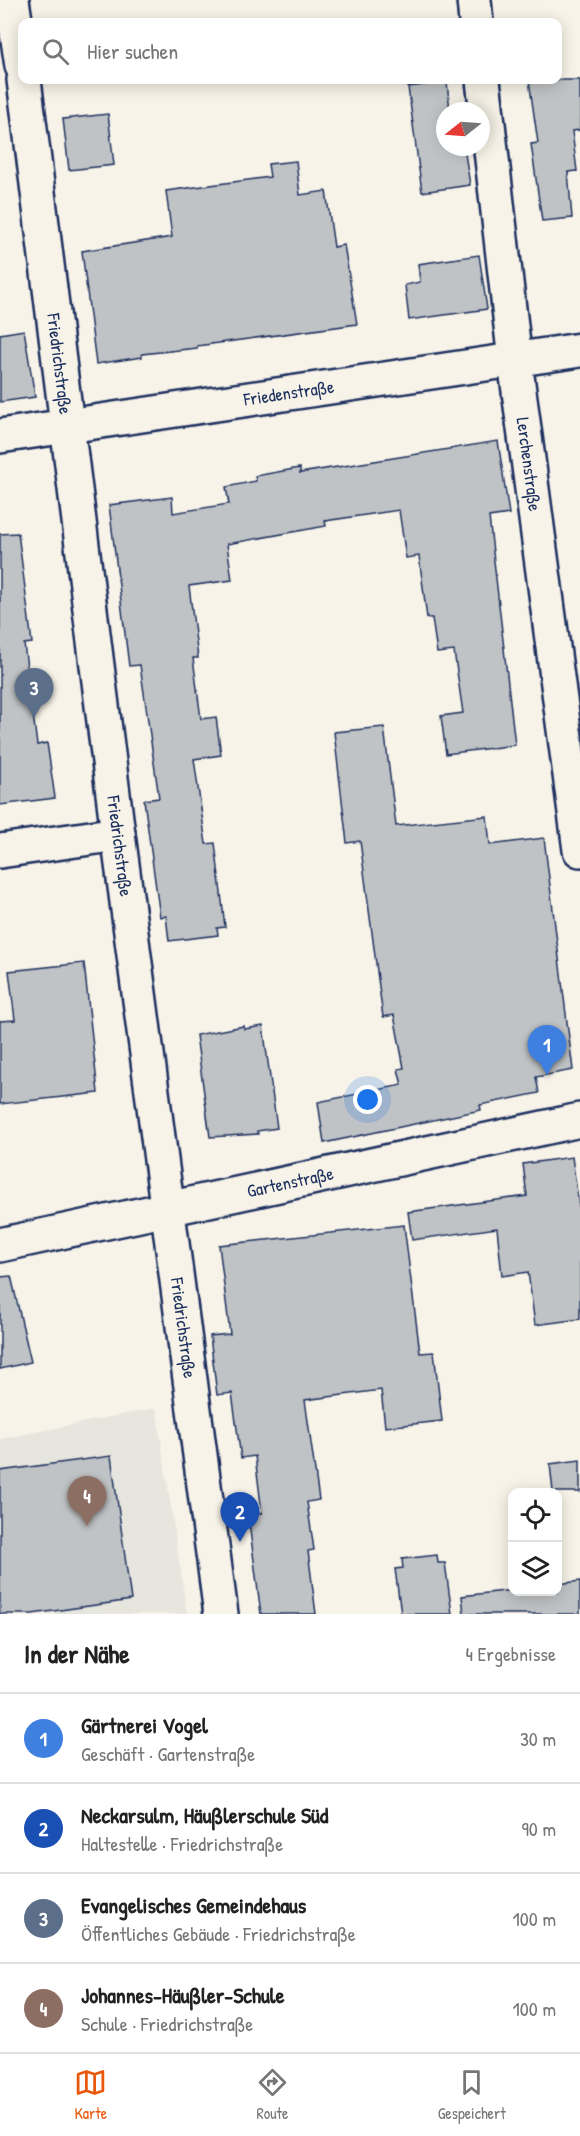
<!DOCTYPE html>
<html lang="de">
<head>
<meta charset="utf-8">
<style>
	body { margin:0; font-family:"Patrick Hand",sans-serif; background:#f2f2f2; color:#222 }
	.controls { position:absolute; right:18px; bottom:18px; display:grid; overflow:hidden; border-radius:12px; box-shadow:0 3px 15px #0003 }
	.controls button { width:54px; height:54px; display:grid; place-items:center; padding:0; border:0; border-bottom:2px solid #e0e0e0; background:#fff; color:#222; font:30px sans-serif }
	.compass { position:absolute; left:436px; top:102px; width:54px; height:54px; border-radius:50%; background:#fff; box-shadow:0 3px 15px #0003; rotate:253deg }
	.you { position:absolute; left:368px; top:1100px; width:21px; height:21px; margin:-15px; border:4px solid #fff; border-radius:50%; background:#1a73e8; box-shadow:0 0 0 9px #1a73e833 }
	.badge { display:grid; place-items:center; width:39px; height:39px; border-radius:50%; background:#ea580c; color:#fff; font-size:20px; font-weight:700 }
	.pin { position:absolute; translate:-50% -50px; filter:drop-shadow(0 2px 3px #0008) }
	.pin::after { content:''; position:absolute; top:32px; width:21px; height:18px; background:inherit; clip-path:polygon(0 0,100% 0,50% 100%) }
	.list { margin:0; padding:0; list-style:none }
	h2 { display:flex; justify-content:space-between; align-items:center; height:78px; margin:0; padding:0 24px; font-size:26px }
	h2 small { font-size:20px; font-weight:400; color:#767676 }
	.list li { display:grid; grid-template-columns:39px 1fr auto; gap:18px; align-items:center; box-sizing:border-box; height:90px; padding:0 24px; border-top:2px solid #e0e0e0 }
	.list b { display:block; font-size:22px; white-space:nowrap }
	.list p { margin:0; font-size:20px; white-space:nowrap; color:#767676 }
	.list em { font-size:20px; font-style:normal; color:#767676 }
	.icon { flex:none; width:33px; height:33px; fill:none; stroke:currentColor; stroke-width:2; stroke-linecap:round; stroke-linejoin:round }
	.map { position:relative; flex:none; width:580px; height:1614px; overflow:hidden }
	.search { position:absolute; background:#fff; box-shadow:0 3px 15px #0003; left:18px; right:18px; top:18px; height:66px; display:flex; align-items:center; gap:15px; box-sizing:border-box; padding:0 21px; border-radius:12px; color:#767676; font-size:22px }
	.sheet { height:438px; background:#fff }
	nav { display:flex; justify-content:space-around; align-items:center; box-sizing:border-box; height:84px; border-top:2px solid #e0e0e0; background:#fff; font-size:16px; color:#767676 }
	nav a { display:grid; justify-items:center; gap:3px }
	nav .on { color:#ea580c }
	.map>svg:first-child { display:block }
</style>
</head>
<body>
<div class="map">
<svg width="580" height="1614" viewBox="0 0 580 1614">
	<rect width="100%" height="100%" fill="#f7f3e8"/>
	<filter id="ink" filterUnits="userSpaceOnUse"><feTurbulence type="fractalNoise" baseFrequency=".0167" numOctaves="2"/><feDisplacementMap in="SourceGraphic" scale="12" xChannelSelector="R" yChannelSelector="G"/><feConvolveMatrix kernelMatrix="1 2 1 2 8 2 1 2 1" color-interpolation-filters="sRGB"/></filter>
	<g filter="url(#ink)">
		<path fill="#e6e5de" d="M 156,1408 L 187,1614 L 0,1614 L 0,1439 Z"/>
		<path fill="#c0c3c5" stroke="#1b2f5e" stroke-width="1.5" d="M 529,80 L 580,80 L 580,130 L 572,131 L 577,171 L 568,172 L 572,218 L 542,221 L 531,144 L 538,143 Z
			M 447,82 L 450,111 L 445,111 L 445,147 L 464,147 L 470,185 L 422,192 L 408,87 Z
			M 108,114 L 114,165 L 69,170 L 63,119 Z
			M 296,161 L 300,195 L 326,191 L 334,247 L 344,245 L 357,324 L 197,346 L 197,348 L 142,354 L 142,357 L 96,364 L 82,251 L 172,237 L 166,191 L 270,177 L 268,164 Z
			M 479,255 L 487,309 L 409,320 L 405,285 L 420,282 L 418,264 Z
			M 24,330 L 35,397 L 0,402 L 0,334 Z
			M 498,441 L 509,514 L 489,517 L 515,745 L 446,754 L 441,716 L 463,713 L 454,651 L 437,653 L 432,618 L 427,618 L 419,556 L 406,558 L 399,510 L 325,521 L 326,526 L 227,544 L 232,580 L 189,586 L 198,658 L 193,658 L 201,719 L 216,717 L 221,755 L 194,759 L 206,844 L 215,843 L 225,927 L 217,928 L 218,935 L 169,941 L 166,916 L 160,917 L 144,800 L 159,798 L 140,665 L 129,666 L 109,505 L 172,497 L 173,513 L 229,504 L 226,487 L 256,481 L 255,476 L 300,468 L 300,473 Z
			M 18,533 L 32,643 L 24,644 L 37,745 L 47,743 L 55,798 L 0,805 L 0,534 Z
			M 384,727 L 396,826 L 487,816 L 490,845 L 544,838 L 573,1070 L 536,1077 L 539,1093 L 480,1105 L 481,1110 L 324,1143 L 318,1102 L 402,1085 L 398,1069 L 404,1068 L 394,1015 L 383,1017 L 360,841 L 347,843 L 334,732 Z
			M 84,963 L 98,1093 L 0,1104 L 0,1021 L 15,1020 L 9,971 Z
			M 244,1026 L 244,1029 L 263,1026 L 277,1128 L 257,1131 L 258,1134 L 210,1137 L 196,1035 Z
			M 572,1157 L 580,1213 L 580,1319 L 535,1325 L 528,1272 L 502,1276 L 497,1228 L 412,1240 L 408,1212 L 527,1196 L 523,1164 Z
			M 404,1225 L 420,1353 L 434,1352 L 442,1421 L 385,1427 L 381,1390 L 305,1400 L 319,1500 L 307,1502 L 314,1550 L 308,1551 L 316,1614 L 261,1614 L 248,1515 L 262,1513 L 255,1456 L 241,1458 L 232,1393 L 217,1395 L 210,1336 L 230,1334 L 219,1245 Z
			M 11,1276 L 31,1362 L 0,1369 L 0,1277 Z
			M 111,1456 L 131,1600 L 32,1614 L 0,1614 L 0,1471 Z
			M 580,1460 L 580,1492 L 553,1492 L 550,1464 Z
			M 437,1555 L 438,1563 L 445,1563 L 452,1614 L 401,1614 L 395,1569 L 403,1568 L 402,1559 Z
			M 580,1581 L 580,1614 L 464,1614 L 462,1596 L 513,1590 L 558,1592 L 558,1584 Z"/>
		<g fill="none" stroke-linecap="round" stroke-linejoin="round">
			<g stroke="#1b2f5e" stroke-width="38">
				<g id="street">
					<path d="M 474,0 L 476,22"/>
					<path id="s1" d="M 483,80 L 515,361 L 580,850"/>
					<path id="s2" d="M 0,436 L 580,350"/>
					<path d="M 0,851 L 118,834"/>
					<path id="s3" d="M 0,1245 L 580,1120"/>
				</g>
			</g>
			<g stroke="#1b2f5e" stroke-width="38">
				<g id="secondary">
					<path d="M 12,0 L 22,66"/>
					<path id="s4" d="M 24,80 L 118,834 L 221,1614"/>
				</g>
			</g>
			<use href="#street" stroke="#f7f3e8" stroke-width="33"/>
			<use href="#secondary" stroke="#f7f3e8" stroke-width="33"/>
		</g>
	</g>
	<g text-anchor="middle" stroke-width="6" stroke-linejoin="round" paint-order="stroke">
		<g font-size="18" fill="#1b2f5e" stroke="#f7f3e8">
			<text dy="6" stroke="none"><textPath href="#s4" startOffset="286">Friedrichstraße</textPath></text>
			<text dy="6" stroke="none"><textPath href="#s2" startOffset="292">Friedenstraße</textPath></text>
			<text dy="6" stroke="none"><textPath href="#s1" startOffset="387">Lerchenstraße</textPath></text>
			<text dy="6" stroke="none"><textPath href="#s4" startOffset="772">Friedrichstraße</textPath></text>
			<text dy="6" stroke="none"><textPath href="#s3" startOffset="297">Gartenstraße</textPath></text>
			<text dy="6" stroke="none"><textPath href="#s4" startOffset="1258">Friedrichstraße</textPath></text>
		</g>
	</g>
</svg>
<div class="controls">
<button><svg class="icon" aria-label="locate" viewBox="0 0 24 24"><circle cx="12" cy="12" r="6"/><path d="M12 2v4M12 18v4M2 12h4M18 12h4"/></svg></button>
<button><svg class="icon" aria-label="layers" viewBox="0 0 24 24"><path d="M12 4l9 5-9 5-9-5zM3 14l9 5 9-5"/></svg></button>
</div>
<svg class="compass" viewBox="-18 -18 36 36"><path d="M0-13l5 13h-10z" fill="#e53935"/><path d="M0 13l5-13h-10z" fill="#767676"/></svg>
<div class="you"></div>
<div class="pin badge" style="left:547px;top:1075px;background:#3f7fe0">1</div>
<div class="pin badge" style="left:240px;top:1542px;background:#1a4fb4">2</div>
<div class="pin badge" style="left:34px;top:718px;background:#5c6f8a">3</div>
<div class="pin badge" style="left:87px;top:1526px;background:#8d6e63">4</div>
<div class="search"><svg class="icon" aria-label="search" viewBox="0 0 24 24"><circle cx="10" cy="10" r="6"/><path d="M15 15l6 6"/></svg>Hier suchen</div>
</div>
<section class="sheet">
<h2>In der Nähe<small>4 Ergebnisse</small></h2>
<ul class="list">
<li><span class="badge" style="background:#3f7fe0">1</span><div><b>Gärtnerei Vogel</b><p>Geschäft · Gartenstraße</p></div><em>30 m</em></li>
<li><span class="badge" style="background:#1a4fb4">2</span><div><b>Neckarsulm, Häußlerschule Süd</b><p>Haltestelle · Friedrichstraße</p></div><em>90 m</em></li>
<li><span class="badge" style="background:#5c6f8a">3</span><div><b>Evangelisches Gemeindehaus</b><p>Öffentliches Gebäude · Friedrichstraße</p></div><em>100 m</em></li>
<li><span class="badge" style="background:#8d6e63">4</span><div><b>Johannes-Häußler-Schule</b><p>Schule · Friedrichstraße</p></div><em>100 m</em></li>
</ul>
</section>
<nav>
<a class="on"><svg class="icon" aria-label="map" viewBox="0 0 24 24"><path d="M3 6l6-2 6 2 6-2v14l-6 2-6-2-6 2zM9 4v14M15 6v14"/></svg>Karte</a>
<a><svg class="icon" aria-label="directions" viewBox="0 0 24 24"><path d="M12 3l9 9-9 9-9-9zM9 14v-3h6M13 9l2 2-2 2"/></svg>Route</a>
<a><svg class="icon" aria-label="saved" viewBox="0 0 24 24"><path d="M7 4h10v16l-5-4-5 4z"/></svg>Gespeichert</a>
</nav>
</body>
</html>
